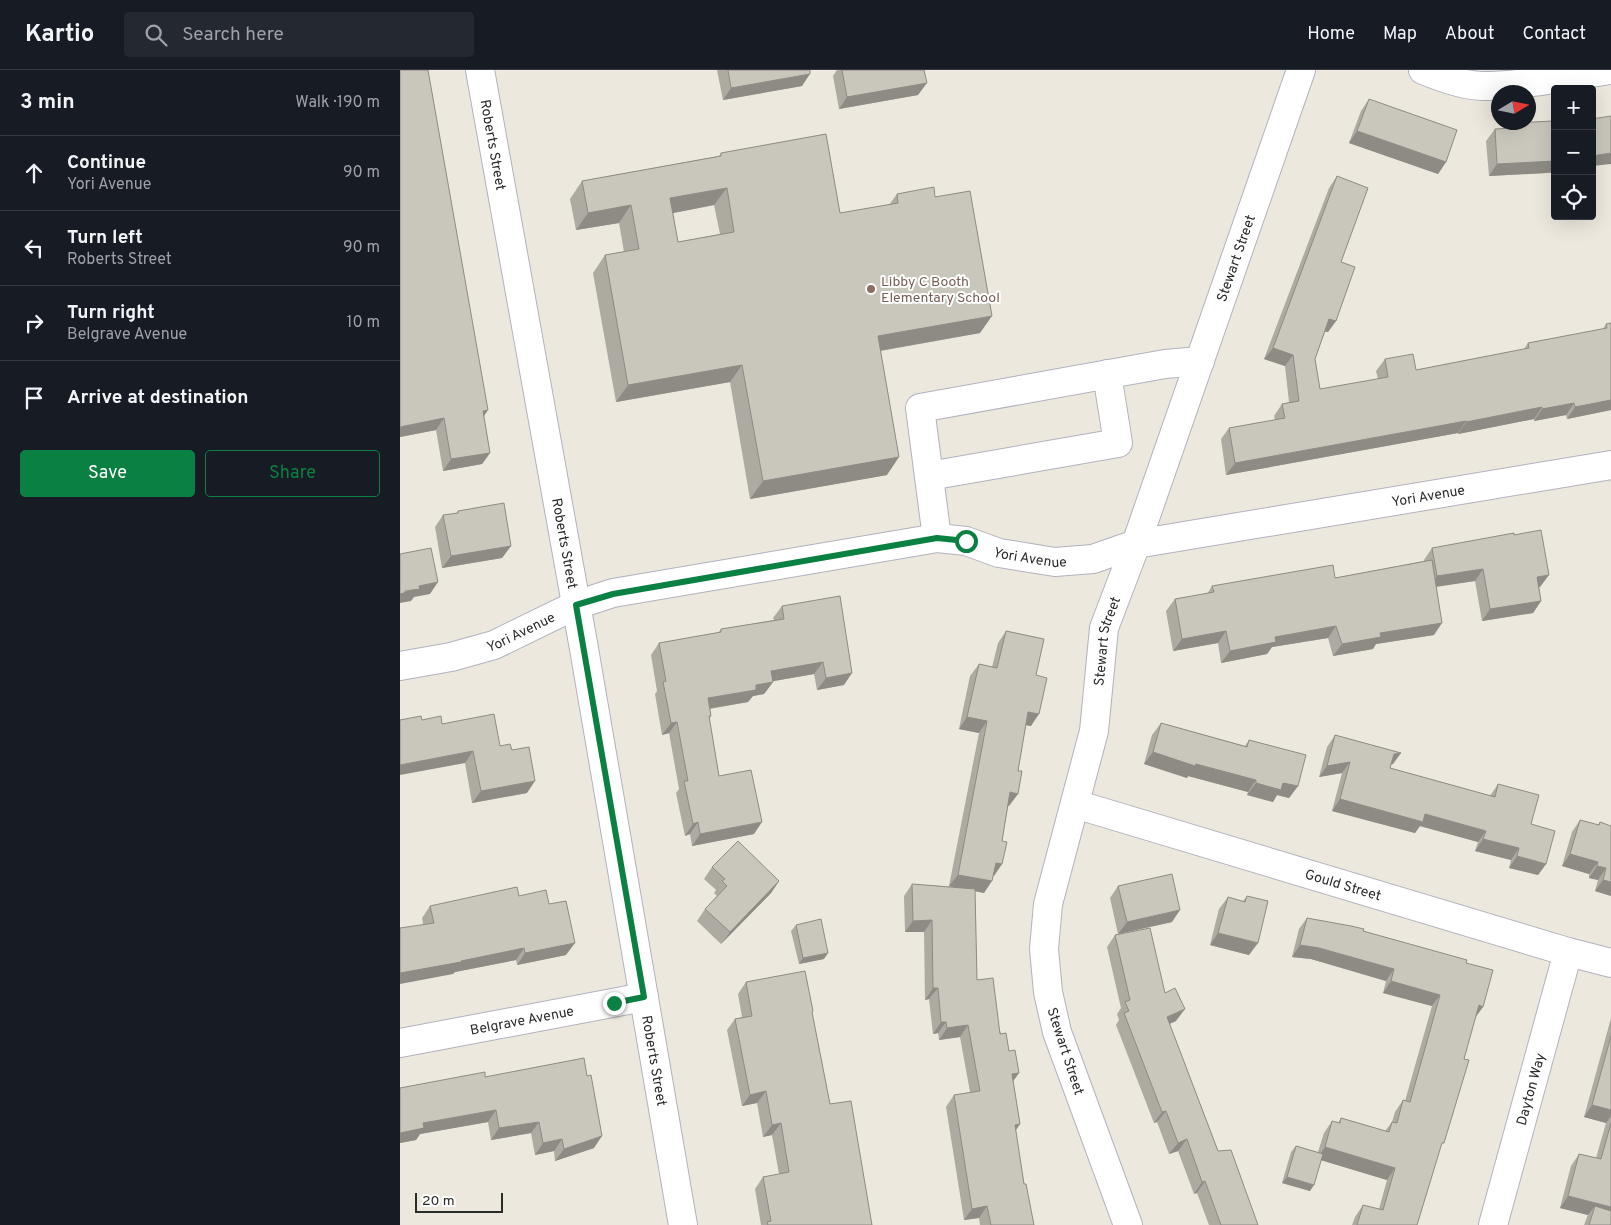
<!DOCTYPE html>
<html lang="en">
<head>
<meta charset="utf-8">
<style>
	body { margin:0; font-family:Overpass,sans-serif; background:#242831; color:#f1f3f6 }
	.controls { position:absolute; right:15px; top:15px; display:grid; overflow:hidden; border-radius:5px; box-shadow:0 5px 20px #0002 }
	.controls button { width:45px; height:45px; display:grid; place-items:center; padding:0; border:0; border-bottom:1px solid #363941; background:#171b24; color:#f1f3f6; font:25px sans-serif }
	.compass { position:absolute; left:1091px; top:15px; width:45px; height:45px; border-radius:50%; background:#171b24; box-shadow:0 5px 20px #0002; rotate:80deg }
	.scale { position:absolute; left:15px; bottom:12px; width:88px; box-sizing:border-box; padding-left:5px; border:2px solid #2b2b2b; border-top:0; font-size:14px; line-height:18px; white-space:nowrap; color:#2b2b2b; -webkit-text-stroke:4px #fff; paint-order:stroke }
	.stop { position:absolute; width:15px; height:15px; margin:-11px; border:4px solid #0b8043; border-radius:50%; background:#fff }
	.stop.end { background:#0b8043; border-color:#fff; box-shadow:0 1px 5px #0008 }
	.list { margin:0; padding:0; list-style:none }
	h2 { display:flex; justify-content:space-between; align-items:center; height:65px; margin:0; padding:0 20px; font-size:21px }
	h2 small { font-size:16px; font-weight:400; color:#9ea1a6 }
	.list li { display:grid; grid-template-columns:32px 1fr auto; gap:15px; align-items:center; box-sizing:border-box; height:75px; padding:0 20px; border-top:1px solid #363941 }
	.list b { display:block; font-size:19px; white-space:nowrap }
	.list p { margin:0; font-size:16px; white-space:nowrap; color:#9ea1a6 }
	.list em { font-size:16px; font-style:normal; color:#9ea1a6 }
	.actions { display:flex; gap:10px; padding:15px 20px }
	.actions a { flex:1; padding:11px 0; border:1px solid #0b8043; border-radius:5px; text-align:center; font-size:18px; color:#0b8043 }
	.actions .main { background:#0b8043; color:#fff }
	.icon { flex:none; width:28px; height:28px; fill:none; stroke:currentColor; stroke-width:2; stroke-linecap:round; stroke-linejoin:round }
	.map { position:relative; flex:none; width:1211px; height:1155px; overflow:hidden }
	header { display:flex; align-items:center; gap:30px; box-sizing:border-box; height:70px; padding:0 25px; background:#171b24; border-bottom:1px solid #363941 }
	header strong { font-size:24px }
	nav { display:flex; gap:28px; margin-inline-start:auto; font-size:18px }
	.search { width:350px; height:45px; background:#242831; display:flex; align-items:center; gap:12px; box-sizing:border-box; padding:0 18px; border-radius:5px; color:#9ea1a6; font-size:19px }
	main { display:flex }
	aside { flex:1; background:#171b24 }
	.map>svg:first-child { display:block }
</style>
</head>
<body>
<header>
<strong>Kartio</strong>
<div class="search"><svg class="icon" aria-label="search" viewBox="0 0 24 24"><circle cx="10" cy="10" r="6"/><path d="M15 15l6 6"/></svg>Search here</div>
<nav><a>Home</a><a>Map</a><a>About</a><a>Contact</a></nav>
</header>
<main>
<aside>
<h2>3 min<small>Walk · 190 m</small></h2>
<ul class="list">
<li><svg class="icon" aria-label="ahead" viewBox="0 0 24 24"><path d="M12 20V5M6 11l6-6 6 6"/></svg><div><b>Continue</b><p>Yori Avenue</p></div><em>90 m</em></li>
<li><svg class="icon" aria-label="left" viewBox="0 0 24 24"><path d="M17 20v-9H6M10 6l-5 5 5 5"/></svg><div><b>Turn left</b><p>Roberts Street</p></div><em>90 m</em></li>
<li><svg class="icon" aria-label="right" viewBox="0 0 24 24"><path d="M7 20v-9h11M14 6l5 5-5 5"/></svg><div><b>Turn right</b><p>Belgrave Avenue</p></div><em>10 m</em></li>
<li><svg class="icon" aria-label="arrive" viewBox="0 0 24 24"><path d="M6 21V4h12l-3 4 3 4H6"/></svg><div><b>Arrive at destination</b></div></li>
</ul>
<div class="actions"><a class="main">Save</a><a>Share</a></div>
</aside>
<div class="map">
<svg width="1211" height="1155" viewBox="0 0 1211 1155">
	<rect width="100%" height="100%" fill="#ede8de"/>
	<g fill="none" stroke-linecap="round" stroke-linejoin="round">
		<g stroke="#b1b2bf" stroke-width="30">
			<g id="minor">
				<path id="s1" d="M 80,0 L 183,573 L 283,1155"/>
				<path d="M 1023,0 C 1040,7 1064,16 1083,16 C 1124,16 1169,6 1210,0"/>
				<path d="M 529,406 L 718,373 L 707,304"/>
				<path d="M 537,468 L 520,338 L 765,294 L 800,291"/>
				<path id="s2" d="M 0,596 L 51,587 L 94,575 L 176,535 L 213,523 L 537,468 L 566,471 L 599,483 L 655,492 L 693,489 L 736,474 L 1211,395"/>
				<path id="s3" d="M 675,734 L 1168,882 L 1211,893"/>
				<path id="s4" d="M 0,973 L 244,927"/>
				<path id="s5" d="M 728,1155 L 657,962 L 648,922 L 644,879 L 648,834 L 694,661 L 704,558 L 736,474 L 901,0"/>
				<path id="s6" d="M 1093,1155 L 1168,882"/>
			</g>
		</g>
		<use href="#minor" stroke="#fff" stroke-width="28"/>
	</g>
	<path fill="#adaaa2" fill-rule="evenodd" d="M 0,0 L 84,347 L 90,383 L 82,394 L 43,401 L 36,360 L 0,367 Z
		M 317,0 L 410,0 L 402,16 L 323,30 Z
		M 437,0 L 524,0 L 518,25 L 439,39 L 433,6 Z
		M 969,29 L 1046,92 L 1038,104 L 949,73 L 961,41 Z
		M 1114,53 L 1155,55 L 1155,102 L 1146,103 L 1089,106 L 1086,71 L 1095,59 L 1110,59 Z
		M 321,83 L 440,143 L 489,135 L 497,124 L 535,127 L 580,263 L 481,281 L 487,405 L 350,429 L 330,312 L 216,332 L 193,203 L 205,185 L 224,182 L 219,153 L 176,160 L 170,129 L 182,111 L 319,86 ZM 314,135 L 320,164 L 278,172 L 273,143 Z
		M 937,106 L 941,192 L 936,251 L 928,262 L 925,262 L 915,289 L 920,319 L 978,309 L 976,301 L 985,289 L 1016,300 L 1124,279 L 1128,273 L 1203,259 L 1206,254 L 1211,253 L 1211,340 L 1167,349 L 1166,345 L 1134,351 L 1134,349 L 1058,364 L 1058,363 L 826,405 L 821,369 L 829,358 L 875,350 L 874,346 L 882,334 L 889,332 L 885,296 L 864,289 L 929,118 Z
		M 58,441 L 111,476 L 102,488 L 42,498 L 35,457 L 43,445 L 56,444 Z
		M 1114,465 L 1140,517 L 1139,517 L 1141,531 L 1133,543 L 1082,551 L 1075,511 L 1037,516 L 1034,565 L 976,574 L 973,579 L 933,586 L 928,568 L 872,577 L 867,584 L 821,593 L 818,573 L 773,581 L 766,541 L 775,529 L 807,524 L 812,516 L 935,508 L 1024,491 L 1024,490 L 1032,478 Z
		M 382,536 L 444,615 L 417,620 L 414,604 L 373,611 L 373,612 L 364,624 L 353,626 L 348,632 L 310,639 L 311,646 L 309,649 L 319,706 L 354,764 L 292,776 L 290,764 L 285,766 L 276,723 L 279,719 L 269,663 L 262,665 L 255,624 L 257,621 L 251,585 L 259,573 L 318,563 L 321,559 L 374,550 L 373,548 Z
		M 606,561 L 636,605 L 631,656 L 626,655 L 609,736 L 608,736 L 602,771 L 602,794 L 593,806 L 584,823 L 575,821 L 577,910 L 619,1003 L 613,1010 L 620,1054 L 615,1060 L 624,1114 L 633,1155 L 580,1155 L 579,1148 L 564,1150 L 546,1037 L 554,1025 L 570,1022 L 560,967 L 539,970 L 538,963 L 533,964 L 529,929 L 525,930 L 524,862 L 505,862 L 504,826 L 512,814 L 554,817 L 549,816 L 579,663 L 559,659 L 570,606 L 579,594 L 592,597 L 598,573 Z
		M 22,650 L 42,654 L 112,680 L 127,723 L 72,733 L 65,693 Z
		M 761,653 L 845,676 L 849,670 L 898,716 L 889,728 L 877,725 L 873,732 L 847,725 L 848,722 L 788,706 L 787,708 L 744,694 L 752,665 Z
		M 935,665 L 993,694 L 991,695 L 990,698 L 1090,726 L 1098,714 L 1131,754 L 1146,794 L 1138,805 L 1109,798 L 1111,790 L 1075,781 L 1078,772 L 1020,756 L 1015,763 L 932,741 L 942,703 L 919,707 L 927,677 Z
		M 1180,750 L 1198,755 L 1200,752 L 1211,826 L 1195,821 L 1198,810 L 1189,808 L 1189,804 L 1162,796 L 1172,762 Z
		M 312,797 L 379,811 L 371,823 L 321,874 L 297,851 L 305,839 L 317,826 L 314,823 L 316,820 L 304,809 Z
		M 718,816 L 772,852 L 718,864 L 710,828 Z
		M 119,826 L 149,834 L 166,885 L 117,895 L 116,890 L 55,902 L 53,904 L 23,854 L 22,848 L 30,836 Z
		M 847,826 L 849,885 L 810,875 L 819,839 L 828,827 L 843,831 Z
		M 907,848 L 963,861 L 1066,893 L 1075,948 L 1039,1080 L 1017,1155 L 952,1155 L 955,1147 L 963,1135 L 979,1139 L 987,1110 L 921,1090 L 910,1121 L 882,1113 L 891,1082 L 896,1076 L 918,1082 L 924,1063 L 932,1051 L 938,1053 L 941,1048 L 985,1061 L 992,1052 L 995,1042 L 1003,1030 L 1005,1031 L 1032,936 L 983,923 L 986,911 L 911,889 L 892,887 L 899,859 Z
		M 396,855 L 424,889 L 399,894 L 391,861 Z
		M 715,865 L 765,923 L 776,951 L 769,954 L 818,1081 L 858,1155 L 809,1155 L 797,1123 L 794,1124 L 778,1081 L 769,1084 L 757,1052 L 754,1053 L 716,955 L 719,950 L 717,944 L 721,938 L 707,877 Z
		M 346,912 L 412,943 L 430,1034 L 472,1155 L 361,1155 L 355,1119 L 363,1107 L 379,1104 L 372,1065 L 363,1067 L 357,1033 L 342,1036 L 327,960 L 335,949 L 342,947 L 338,924 Z
		M 1211,948 L 1211,1155 L 1184,1155 L 1187,1147 L 1188,1145 L 1160,1138 L 1171,1096 L 1179,1084 L 1196,1088 L 1206,1053 L 1184,1047 Z
		M 85,1007 L 194,1078 L 155,1091 L 154,1081 L 135,1085 L 131,1063 L 91,1070 L 88,1052 L 20,1064 L 16,1070 L 0,1073 L 0,1018 Z"/>
	<path fill="#8d8b84" d="M 410,4 L 402,16 L 323,30 L 331,18 Z
		M 527,13 L 518,25 L 439,39 L 447,27 Z
		M 957,61 L 1046,92 L 1038,104 L 949,73 Z
		M 1211,83 L 1211,94 L 1192,96 L 1192,86 Z
		M 1155,91 L 1155,102 L 1146,103 L 1089,106 L 1097,94 Z
		M 327,118 L 314,135 L 258,146 L 270,128 Z
		M 231,135 L 219,153 L 176,160 L 188,143 Z
		M 592,246 L 580,263 L 466,283 L 478,266 Z
		M 929,249 L 936,251 L 928,262 L 921,260 Z
		M 873,278 L 893,285 L 885,296 L 864,289 Z
		M 342,295 L 330,312 L 216,332 L 228,315 Z
		M 1211,330 L 1211,340 L 1167,349 L 1175,337 Z
		M 1174,333 L 1166,345 L 1134,351 L 1142,339 Z
		M 1142,337 L 1134,349 L 1058,364 L 1066,352 Z
		M 88,340 L 80,352 L 83,341 Z
		M 44,348 L 36,360 L 0,367 L 0,357 Z
		M 1066,351 L 1058,363 L 826,405 L 835,393 Z
		M 90,383 L 82,394 L 43,401 L 51,389 Z
		M 499,387 L 487,405 L 350,429 L 363,411 Z
		M 111,476 L 102,488 L 42,498 L 51,486 Z
		M 1083,499 L 1075,511 L 1029,518 L 1037,506 Z
		M 1149,505 L 1140,517 L 1129,519 L 1137,507 Z
		M 38,512 L 30,524 L 14,527 L 11,531 L 0,533 L 0,524 L 19,516 Z
		M 1141,531 L 1133,543 L 1082,551 L 1090,539 Z
		M 1042,553 L 1034,565 L 976,574 L 973,579 L 933,586 L 942,574 L 980,563 Z
		M 936,556 L 928,568 L 872,577 L 867,584 L 821,593 L 830,581 L 875,567 Z
		M 826,561 L 818,573 L 773,581 L 782,569 Z
		M 423,592 L 414,604 L 363,613 L 371,601 Z
		M 452,603 L 444,615 L 417,620 L 426,608 Z
		M 373,612 L 364,624 L 353,626 L 348,632 L 300,640 L 308,628 L 356,615 Z
		M 628,642 L 639,644 L 631,656 L 619,654 Z
		M 567,647 L 587,651 L 579,663 L 559,659 Z
		M 277,652 L 269,663 L 262,665 L 271,653 Z
		M 73,681 L 65,693 L 0,705 L 0,695 Z
		M 753,682 L 796,694 L 856,710 L 848,722 L 788,706 L 787,708 L 744,694 Z
		M 1001,683 L 993,694 L 986,695 L 994,684 Z
		M 950,692 L 942,703 L 919,707 L 927,696 Z
		M 135,711 L 127,723 L 72,733 L 81,721 Z
		M 856,713 L 883,713 L 898,716 L 889,728 L 877,725 L 873,732 L 847,725 Z
		M 610,722 L 618,724 L 609,736 L 602,734 Z
		M 940,729 L 1025,744 L 1086,761 L 1078,772 L 1020,756 L 1015,763 L 932,741 Z
		M 298,752 L 290,764 L 285,766 L 293,754 Z
		M 362,752 L 354,764 L 292,776 L 300,764 Z
		M 1083,769 L 1119,778 L 1111,790 L 1075,781 Z
		M 1170,784 L 1198,792 L 1189,804 L 1162,796 Z
		M 1117,786 L 1146,794 L 1138,805 L 1109,798 Z
		M 596,793 L 602,794 L 594,806 L 587,805 Z
		M 1197,796 L 1206,798 L 1198,810 L 1189,808 Z
		M 558,805 L 592,811 L 584,823 L 549,816 Z
		M 1203,810 L 1211,812 L 1211,826 L 1195,821 Z
		M 379,811 L 371,823 L 321,874 L 330,862 Z
		M 780,840 L 772,852 L 718,864 L 727,852 Z
		M 532,850 L 524,862 L 505,862 L 513,851 Z
		M 818,863 L 858,873 L 849,885 L 810,875 Z
		M 175,873 L 166,885 L 117,895 L 125,883 Z
		M 900,875 L 919,878 L 994,899 L 986,911 L 911,889 L 892,887 Z
		M 124,878 L 116,890 L 55,902 L 53,904 L 0,914 L 0,903 Z
		M 428,883 L 424,889 L 399,894 L 403,888 Z
		M 991,911 L 1040,925 L 1032,936 L 983,923 Z
		M 533,918 L 538,918 L 529,929 L 525,930 Z
		M 1079,935 L 1083,937 L 1075,948 Z
		M 785,939 L 776,951 L 758,959 L 767,947 Z
		M 541,952 L 546,952 L 538,963 L 533,964 Z
		M 568,955 L 560,967 L 539,970 L 547,958 Z
		M 619,1003 L 611,1014 L 612,1004 Z
		M 366,1021 L 357,1033 L 342,1036 L 350,1025 Z
		M 1192,1035 L 1211,1040 L 1211,1046 L 1206,1053 L 1184,1047 Z
		M 96,1040 L 88,1052 L 20,1064 L 16,1070 L 0,1073 L 0,1063 L 23,1053 Z
		M 766,1041 L 757,1052 L 754,1053 L 762,1042 Z
		M 139,1052 L 131,1063 L 91,1070 L 99,1058 Z
		M 381,1053 L 372,1065 L 363,1067 L 372,1055 Z
		M 620,1054 L 612,1066 L 615,1055 Z
		M 202,1066 L 194,1078 L 155,1091 L 164,1079 Z
		M 162,1069 L 154,1081 L 135,1085 L 143,1073 Z
		M 787,1069 L 778,1081 L 769,1084 L 778,1073 Z
		M 925,1077 L 995,1098 L 987,1110 L 917,1089 Z
		M 887,1107 L 914,1115 L 910,1121 L 882,1113 Z
		M 805,1111 L 797,1123 L 794,1124 L 802,1112 Z
		M 1168,1126 L 1211,1137 L 1211,1145 L 1195,1136 L 1188,1145 L 1160,1138 Z
		M 587,1136 L 579,1148 L 564,1150 L 572,1139 Z"/>
	<path fill="#c9c6bc" stroke="#8d8b84" fill-rule="evenodd" d="M 0,0 L 28,0 L 88,340 L 83,341 L 90,383 L 51,389 L 44,348 L 0,357 Z
		M 328,0 L 410,0 L 410,4 L 331,18 Z
		M 442,0 L 524,0 L 527,13 L 447,27 Z
		M 969,29 L 1057,60 L 1046,92 L 957,61 Z
		M 1211,46 L 1211,83 L 1192,86 L 1192,49 Z
		M 1152,51 L 1152,55 L 1155,55 L 1155,91 L 1097,94 L 1095,59 L 1114,58 L 1114,53 Z
		M 426,64 L 440,143 L 498,133 L 497,124 L 534,117 L 535,127 L 570,121 L 592,246 L 478,266 L 499,387 L 363,411 L 342,295 L 228,315 L 205,185 L 239,179 L 231,135 L 188,143 L 182,111 L 321,86 L 321,83 ZM 327,118 L 334,162 L 278,172 L 270,128 Z
		M 937,106 L 968,118 L 941,192 L 955,197 L 936,251 L 929,249 L 915,289 L 920,319 L 988,307 L 985,289 L 1013,284 L 1016,300 L 1129,278 L 1128,273 L 1207,258 L 1206,254 L 1211,253 L 1211,330 L 1175,337 L 1174,333 L 1142,339 L 1142,337 L 1066,352 L 1066,351 L 835,393 L 829,358 L 885,348 L 882,334 L 899,331 L 893,285 L 873,278 Z
		M 104,433 L 111,476 L 51,486 L 43,445 L 58,443 L 58,441 Z
		M 1141,460 L 1149,505 L 1137,507 L 1141,531 L 1090,539 L 1083,499 L 1037,506 L 1032,478 L 1114,463 L 1114,465 Z
		M 31,478 L 38,512 L 19,516 L 20,519 L 5,521 L 4,523 L 0,524 L 0,484 Z
		M 1032,490 L 1042,553 L 980,563 L 981,567 L 942,574 L 936,556 L 875,567 L 876,572 L 830,581 L 826,561 L 782,569 L 775,529 L 814,522 L 812,516 L 933,495 L 935,508 Z
		M 440,526 L 452,603 L 426,608 L 423,592 L 371,601 L 373,612 L 356,615 L 356,620 L 308,628 L 311,646 L 309,646 L 319,706 L 351,700 L 362,752 L 300,764 L 298,752 L 293,754 L 284,711 L 288,711 L 277,652 L 271,653 L 263,612 L 266,611 L 259,573 L 321,562 L 321,559 L 384,549 L 382,536 Z
		M 606,561 L 644,569 L 636,605 L 647,608 L 639,644 L 628,642 L 618,701 L 622,701 L 618,724 L 610,722 L 602,771 L 607,772 L 602,794 L 596,793 L 592,811 L 558,805 L 587,651 L 567,647 L 579,594 L 597,598 Z
		M 94,644 L 100,676 L 110,674 L 112,680 L 129,677 L 135,711 L 81,721 L 73,681 L 0,695 L 0,650 L 21,646 L 22,650 L 41,646 L 42,654 Z
		M 761,653 L 847,677 L 849,670 L 906,685 L 898,716 L 883,713 L 881,720 L 856,713 L 856,710 L 796,694 L 795,696 L 753,682 Z
		M 935,665 L 1001,683 L 994,684 L 990,698 L 1095,727 L 1098,714 L 1139,725 L 1131,754 L 1155,761 L 1146,794 L 1117,786 L 1119,778 L 1083,769 L 1086,761 L 1025,744 L 1023,752 L 940,729 L 950,692 L 927,696 Z
		M 1180,750 L 1199,755 L 1200,752 L 1211,756 L 1211,812 L 1203,810 L 1206,798 L 1197,796 L 1198,792 L 1170,784 Z
		M 338,771 L 379,811 L 330,862 L 305,839 L 327,816 L 322,811 L 325,809 L 312,797 Z
		M 772,804 L 780,840 L 727,852 L 718,816 Z
		M 512,814 L 575,819 L 577,910 L 593,908 L 600,964 L 606,963 L 609,981 L 615,980 L 619,1003 L 612,1004 L 620,1054 L 615,1055 L 624,1114 L 626,1114 L 634,1155 L 591,1155 L 587,1136 L 572,1139 L 554,1025 L 580,1021 L 568,955 L 547,958 L 546,952 L 541,952 L 538,918 L 533,918 L 532,850 L 513,851 Z
		M 117,817 L 119,826 L 146,820 L 149,834 L 166,831 L 175,873 L 125,883 L 124,878 L 61,891 L 61,892 L 0,903 L 0,858 L 34,853 L 30,836 Z
		M 847,826 L 868,831 L 858,873 L 818,863 L 828,827 L 845,832 Z
		M 907,848 L 951,856 L 964,859 L 963,861 L 1067,890 L 1066,893 L 1093,900 L 1083,937 L 1079,935 L 1064,989 L 1069,990 L 1044,1073 L 1042,1073 L 1017,1155 L 957,1155 L 963,1135 L 983,1140 L 995,1098 L 925,1077 L 932,1051 L 940,1053 L 941,1048 L 989,1062 L 992,1052 L 997,1053 L 1003,1030 L 1010,1032 L 1040,925 L 991,911 L 994,899 L 919,878 L 900,875 Z
		M 421,849 L 428,883 L 403,888 L 396,855 Z
		M 750,858 L 765,923 L 775,918 L 785,939 L 767,947 L 818,1081 L 831,1080 L 858,1155 L 821,1155 L 805,1111 L 802,1112 L 787,1069 L 778,1073 L 766,1041 L 762,1042 L 724,943 L 729,941 L 725,932 L 730,930 L 715,865 Z
		M 405,901 L 413,941 L 412,942 L 430,1034 L 451,1031 L 472,1155 L 368,1155 L 367,1152 L 371,1151 L 363,1107 L 389,1102 L 381,1053 L 372,1055 L 366,1021 L 350,1025 L 335,949 L 352,946 L 346,912 Z
		M 1211,966 L 1211,1040 L 1192,1035 Z
		M 184,988 L 187,1006 L 191,1005 L 202,1066 L 164,1079 L 162,1069 L 143,1073 L 139,1052 L 99,1058 L 96,1040 L 23,1053 L 24,1058 L 0,1063 L 0,1018 L 85,1002 L 85,1007 Z
		M 1211,1053 L 1211,1137 L 1168,1126 L 1179,1084 L 1201,1089 Z
		M 896,1076 L 923,1084 L 914,1115 L 887,1107 Z
		M 1195,1136 L 1211,1141 L 1211,1155 L 1189,1155 Z"/>
	<g fill="none" stroke-linecap="round" stroke-linejoin="round">
		<path stroke="#0b8043" stroke-width="6" d="M 214,933 L 244,927 L 176,535 L 213,524 L 537,468 L 566,471"/>
	</g>
	<circle fill="#8d6e63" stroke="#fff" stroke-width="2" cx="471" cy="219" r="5"/>
	<g text-anchor="middle" stroke-width="4" stroke-linejoin="round" paint-order="stroke">
		<g font-size="14" fill="#2b2b2b" stroke="#fff">
			<text dy="5" stroke="none"><textPath href="#s1" startOffset="76">Roberts Street</textPath></text>
			<text dy="5" stroke="none"><textPath href="#s5" startOffset="1010">Stewart Street</textPath></text>
			<text dy="5" stroke="none"><textPath href="#s2" startOffset="1056">Yori Avenue</textPath></text>
			<text dy="5" stroke="none"><textPath href="#s1" startOffset="481">Roberts Street</textPath></text>
			<text dy="5" stroke="none"><textPath href="#s2" startOffset="651">Yori Avenue</textPath></text>
			<text dy="5" stroke="none"><textPath href="#s2" startOffset="126">Yori Avenue</textPath></text>
			<text dy="5" stroke="none"><textPath href="#s5" startOffset="605">Stewart Street</textPath></text>
			<text dy="5" stroke="none"><textPath href="#s3" startOffset="280">Gould Street</textPath></text>
			<text dy="5" stroke="none"><textPath href="#s4" startOffset="124">Belgrave Avenue</textPath></text>
			<text transform="translate(666 981) rotate(72)" y="5">Stewart Street</text>
			<text dy="5" stroke="none"><textPath href="#s1" startOffset="1006">Roberts Street</textPath></text>
			<text dy="5" stroke="none"><textPath href="#s6" startOffset="141">Dayton Way</textPath></text>
		</g>
		<g font-size="14" fill="#785e54" stroke="#fff" text-anchor="start">
			<text x="481" y="216">Libby C Booth<tspan x="481" dy="16">Elementary School</tspan></text>
		</g>
	</g>
</svg>
<div class="controls">
<button>+</button>
<button>−</button>
<button><svg class="icon" aria-label="locate" viewBox="0 0 24 24"><circle cx="12" cy="12" r="6"/><path d="M12 2v4M12 18v4M2 12h4M18 12h4"/></svg></button>
</div>
<svg class="compass" viewBox="-18 -18 36 36"><path d="M0-13l5 13h-10z" fill="#e53935"/><path d="M0 13l5-13h-10z" fill="#9ea1a6"/></svg>
<div class="scale">20 m</div>
<div class="stop" style="left:566px;top:471px"></div>
<div class="stop end" style="left:214px;top:933px"></div>
</div>
</main>
</body>
</html>
